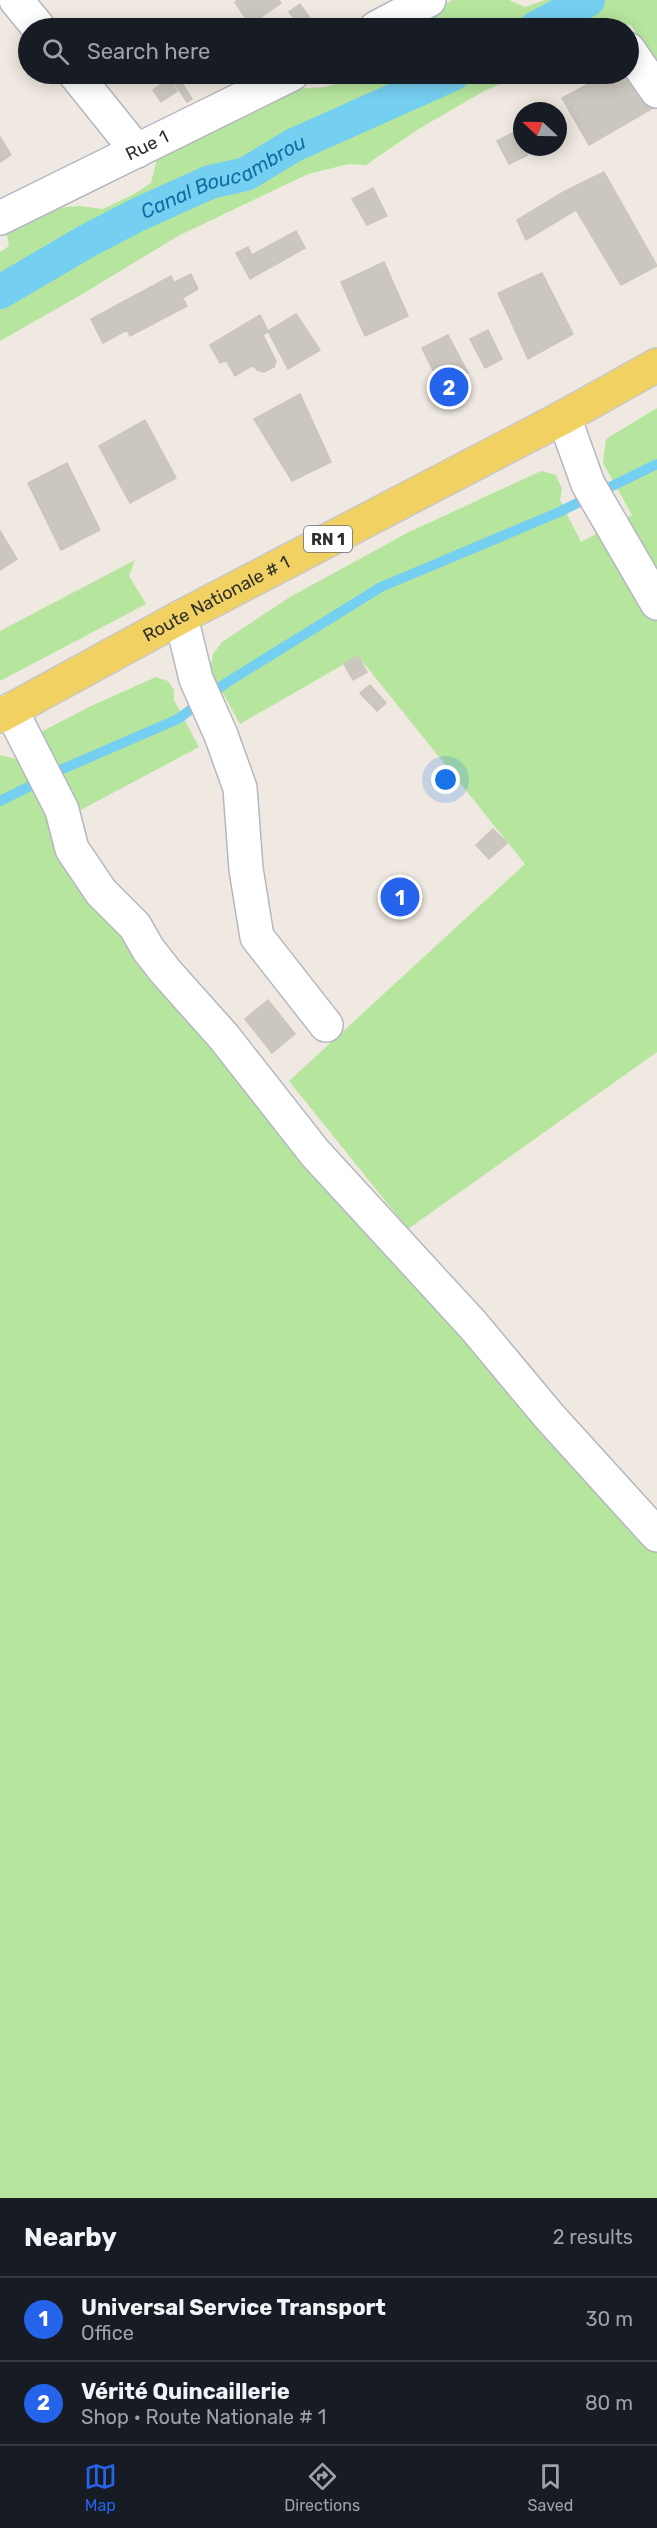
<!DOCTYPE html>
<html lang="en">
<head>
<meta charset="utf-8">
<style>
	body { margin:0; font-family:Rubik,sans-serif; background:#242831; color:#f1f3f6 }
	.compass { position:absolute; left:513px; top:102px; width:54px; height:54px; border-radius:50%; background:#171b24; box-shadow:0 3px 15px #0003; rotate:292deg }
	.you { position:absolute; left:446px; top:780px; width:21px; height:21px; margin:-15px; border:4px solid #fff; border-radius:50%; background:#1a73e8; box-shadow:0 0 0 9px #1a73e833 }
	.badge { display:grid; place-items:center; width:39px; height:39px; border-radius:50%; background:#2563eb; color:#fff; font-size:20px; font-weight:700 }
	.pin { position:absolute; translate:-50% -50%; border:3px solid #fff; box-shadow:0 2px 6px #0006 }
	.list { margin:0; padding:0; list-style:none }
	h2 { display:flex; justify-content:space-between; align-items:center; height:78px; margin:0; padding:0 24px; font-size:26px }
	h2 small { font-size:20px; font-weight:400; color:#9ea1a6 }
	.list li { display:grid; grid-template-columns:39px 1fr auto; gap:18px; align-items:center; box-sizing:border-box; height:84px; padding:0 24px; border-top:2px solid #363941 }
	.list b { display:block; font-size:22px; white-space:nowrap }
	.list p { margin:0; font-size:20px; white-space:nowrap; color:#9ea1a6 }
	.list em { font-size:20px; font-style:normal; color:#9ea1a6 }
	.icon { flex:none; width:33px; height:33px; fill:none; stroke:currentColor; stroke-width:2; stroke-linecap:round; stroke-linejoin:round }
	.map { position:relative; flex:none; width:657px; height:2198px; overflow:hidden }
	.search { position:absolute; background:#171b24; box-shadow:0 3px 15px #0003; left:18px; right:18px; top:18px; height:66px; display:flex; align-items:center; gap:15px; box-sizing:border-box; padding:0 21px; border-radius:33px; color:#9ea1a6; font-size:22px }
	.sheet { height:246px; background:#171b24 }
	nav { display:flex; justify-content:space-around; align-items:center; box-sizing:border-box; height:84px; border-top:2px solid #363941; background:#171b24; font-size:16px; color:#9ea1a6 }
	nav a { display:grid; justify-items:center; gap:3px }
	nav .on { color:#2563eb }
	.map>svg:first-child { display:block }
</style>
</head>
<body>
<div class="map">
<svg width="657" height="2198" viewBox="0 0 657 2198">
	<rect width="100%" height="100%" fill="#efe9e1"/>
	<path fill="#b6e59e" d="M 453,0 L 509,0 L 525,7 L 545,0 L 570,0 L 513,28 L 434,28 L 432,21 L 420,18 Z
		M 597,0 L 657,0 L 657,65 L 631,25 L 600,23 L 591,28 L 545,28 Z
		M 363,74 L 431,74 C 388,97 346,112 302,132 C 200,180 100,229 0,282 L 0,252 L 9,246 L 6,230 L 55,208 L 80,206 L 103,209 L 134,194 L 151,183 L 157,159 L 184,147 L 269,97 L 293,89 L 325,87 Z
		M 461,74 L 524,74 L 484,91 L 417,130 L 366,165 L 349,164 L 308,174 L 178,236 L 79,296 L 0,341 L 0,300 L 96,243 L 157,211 L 219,185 L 253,175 L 326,136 L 385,114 Z
		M 657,408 L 657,1052 L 408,1229 L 289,1081 L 525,864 L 358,656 L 240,724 L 210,670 L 213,654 L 222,642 L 290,597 L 407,533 L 541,471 L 556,475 L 562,489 L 560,500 L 581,542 L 632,515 L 603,463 L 606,439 Z
		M 135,560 L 129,576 L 146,604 L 0,681 L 0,631 Z
		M 156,677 L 168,681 L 174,690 L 174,700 L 199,747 L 77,812 L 39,733 L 91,706 Z
		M 0,755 L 20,760 L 64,845 L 65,869 L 657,1553 L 657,2198 L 0,2198 Z"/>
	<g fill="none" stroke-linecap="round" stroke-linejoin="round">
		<path stroke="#75cff0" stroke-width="10" d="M 51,774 L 178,719 L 226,683 L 381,587 L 557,513 L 657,464
			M 0,801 L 38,782"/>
		<g stroke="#75cff0" stroke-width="34">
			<path d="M 536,28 L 588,0"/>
			<path id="s1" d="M 0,292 L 87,241 L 137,215 L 210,182 L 246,174 L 294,145 L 453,74"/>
		</g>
	</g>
	<path fill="#cbc7bf" stroke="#cbc5ba" stroke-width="1.5" d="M 238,0 L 279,0 L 281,3 L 250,25 L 235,2 Z
		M 300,4 L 310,18 L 300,26 L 289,12 Z
		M 195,19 L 199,28 L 173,28 Z
		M 628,70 L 653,108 L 589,145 L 562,98 L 607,74 L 628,74 Z
		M 144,74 L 166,74 L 148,82 Z
		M 169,79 L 177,91 L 161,102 L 153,90 Z
		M 180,80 L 192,99 L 187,102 L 174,83 Z
		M 516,131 L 522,147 L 528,155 L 509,164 L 497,141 Z
		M 0,137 L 11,155 L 0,162 Z
		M 604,172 L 657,266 L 621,285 L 565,191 Z
		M 373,188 L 387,216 L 367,225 L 352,199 Z
		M 565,191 L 576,210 L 526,240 L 517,220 Z
		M 296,231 L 305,248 L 250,279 L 236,253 L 248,247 L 252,255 Z
		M 384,262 L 408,316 L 365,336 L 341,282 Z
		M 542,273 L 573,334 L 528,359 L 498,293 Z
		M 191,274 L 198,289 L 183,298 L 175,282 Z
		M 171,276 L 187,306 L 130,336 L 127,330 L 103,343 L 91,319 Z
		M 296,314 L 320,350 L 288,369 L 268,331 Z
		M 260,315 L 268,331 L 263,335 L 276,361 L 274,367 L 264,372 L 257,370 L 253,365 L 235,376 L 226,360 L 220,363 L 210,345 Z
		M 488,330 L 502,359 L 485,368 L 470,339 Z
		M 448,335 L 468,373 L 455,380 L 462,394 L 448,401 L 422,348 Z
		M 300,394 L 331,462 L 292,481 L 254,419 Z
		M 145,420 L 176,478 L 130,503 L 99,446 Z
		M 67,463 L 100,530 L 61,550 L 28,483 Z
		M 0,531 L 17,559 L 0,570 Z
		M 358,656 L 367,672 L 353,680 L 344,664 Z
		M 370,685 L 386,703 L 377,711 L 360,693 Z
		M 493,829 L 507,843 L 489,859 L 476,845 Z
		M 268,1000 L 295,1034 L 272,1053 L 245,1019 Z"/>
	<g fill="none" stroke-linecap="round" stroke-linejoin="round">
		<g stroke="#b4b7c1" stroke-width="36">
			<g id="minor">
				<path d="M 16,0 L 39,28"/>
				<path d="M 376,28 L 429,0"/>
				<path d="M 628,49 L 657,91"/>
				<path d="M 75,74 L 137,151"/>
				<path id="s2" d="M 0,218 L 292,74"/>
				<path d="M 564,417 L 588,484 L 657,603"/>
				<path d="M 181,617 L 196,679 L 221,735 L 240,788 L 246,869 L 257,937 L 326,1025"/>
				<path d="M 11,710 L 62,810 L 72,849 L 101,892 L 135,926 L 148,949 L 166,972 L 224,1037 L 315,1153 L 473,1325 L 549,1416 L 657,1535"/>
			</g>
		</g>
		<g stroke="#c9c9c9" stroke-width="36">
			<g id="major">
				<path id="s3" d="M 0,716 L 181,617 L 564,417 L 657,365"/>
			</g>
		</g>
		<use href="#minor" stroke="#fff" stroke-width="33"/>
		<use href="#major" stroke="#f2d163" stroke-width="33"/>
	</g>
	<g text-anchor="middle" stroke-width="4.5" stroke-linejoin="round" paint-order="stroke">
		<rect fill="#fff" stroke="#6d6d6d" stroke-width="1.5" x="304" y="526" width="48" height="26" rx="4.5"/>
		<g font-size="16" font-weight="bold" fill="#2e2e2e">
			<text x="328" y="545">RN 1</text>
		</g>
		<g font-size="18" fill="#2e2e2e" stroke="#fff">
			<text dy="6" stroke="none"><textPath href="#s2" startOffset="164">Rue 1</textPath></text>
			<text dy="6" stroke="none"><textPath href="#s3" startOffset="246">Route Nationale # 1</textPath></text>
		</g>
		<g font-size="20" font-style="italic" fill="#0d6fa3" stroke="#fff">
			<text dy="7" stroke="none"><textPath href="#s1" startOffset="252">Canal Boucambrou</textPath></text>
		</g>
	</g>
</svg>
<svg class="compass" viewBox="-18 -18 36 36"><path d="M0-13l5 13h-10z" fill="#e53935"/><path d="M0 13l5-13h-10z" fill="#9ea1a6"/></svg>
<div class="you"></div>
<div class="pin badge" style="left:400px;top:897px">1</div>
<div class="pin badge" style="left:449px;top:387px">2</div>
<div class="search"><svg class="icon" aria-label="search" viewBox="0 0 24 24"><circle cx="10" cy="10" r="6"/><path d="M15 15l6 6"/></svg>Search here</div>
</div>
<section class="sheet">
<h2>Nearby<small>2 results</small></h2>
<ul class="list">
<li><span class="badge">1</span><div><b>Universal Service Transport</b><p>Office</p></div><em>30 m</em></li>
<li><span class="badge">2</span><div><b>Vérité Quincaillerie</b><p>Shop · Route Nationale # 1</p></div><em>80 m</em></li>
</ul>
</section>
<nav>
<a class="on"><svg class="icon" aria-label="map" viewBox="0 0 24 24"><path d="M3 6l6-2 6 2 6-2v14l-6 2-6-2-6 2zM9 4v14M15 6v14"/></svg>Map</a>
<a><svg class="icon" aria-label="directions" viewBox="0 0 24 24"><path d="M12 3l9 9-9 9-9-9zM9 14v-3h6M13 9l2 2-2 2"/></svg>Directions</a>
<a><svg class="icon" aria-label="saved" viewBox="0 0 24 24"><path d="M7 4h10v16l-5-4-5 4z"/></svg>Saved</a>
</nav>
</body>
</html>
